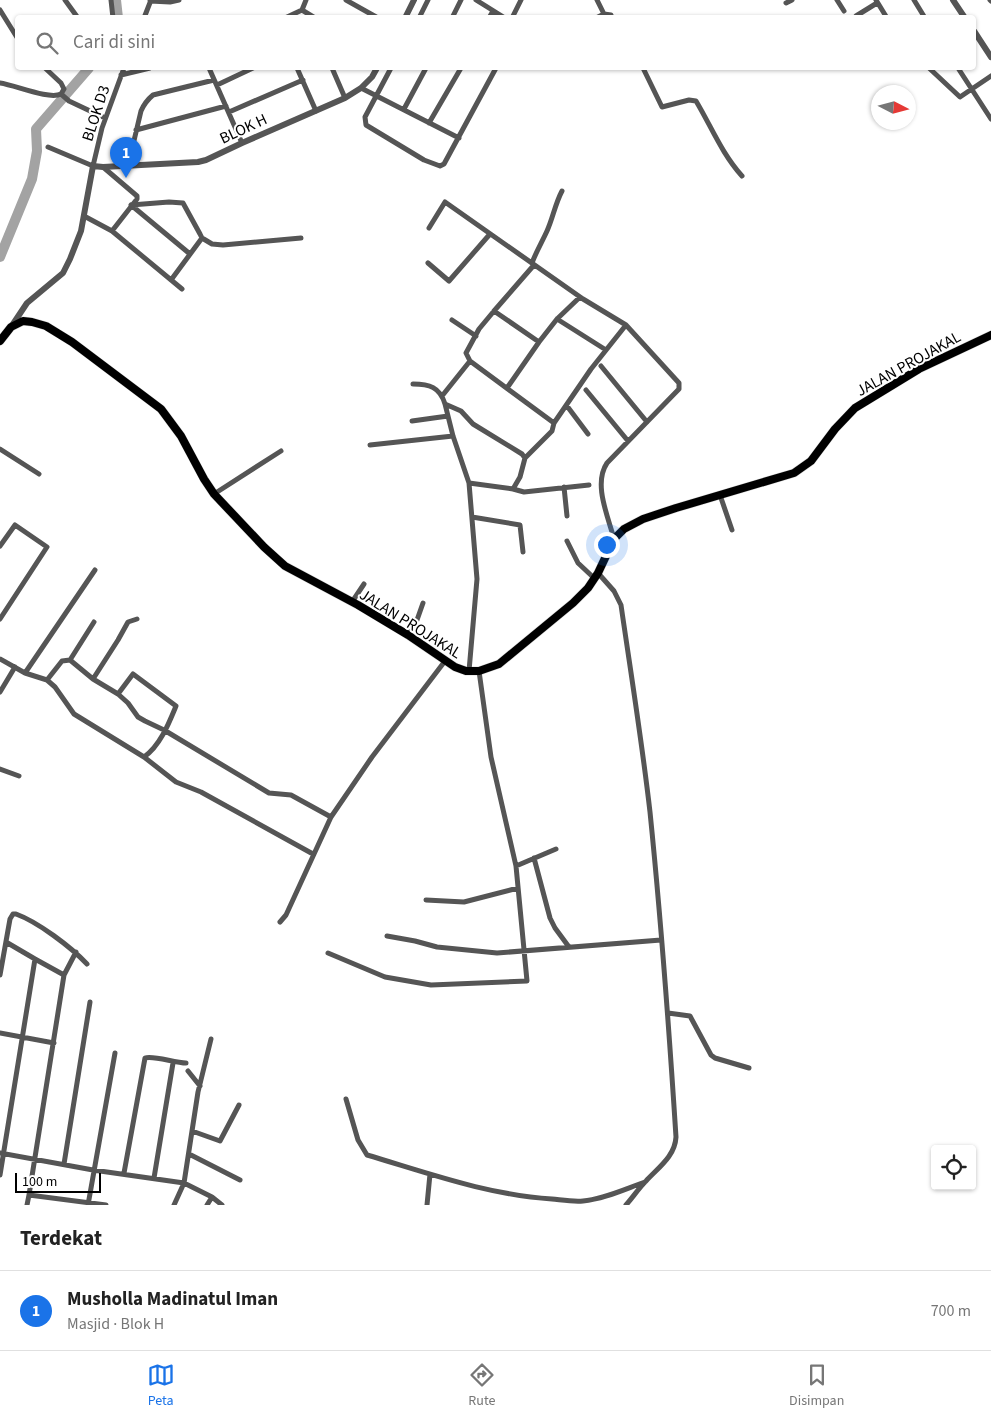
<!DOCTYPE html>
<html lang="id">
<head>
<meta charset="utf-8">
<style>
	body { margin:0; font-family:"Source Sans 3",sans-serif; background:#f6f6f6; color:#222 }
	.controls { position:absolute; right:15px; bottom:15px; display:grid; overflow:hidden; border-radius:5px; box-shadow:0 1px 4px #0004 }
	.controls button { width:45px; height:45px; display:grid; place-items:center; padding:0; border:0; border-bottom:1px solid #e0e0e0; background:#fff; color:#222; font:25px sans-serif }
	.compass { position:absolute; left:871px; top:85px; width:45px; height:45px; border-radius:50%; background:#fff; box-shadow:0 1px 4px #0004; rotate:96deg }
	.scale { position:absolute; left:15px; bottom:12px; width:86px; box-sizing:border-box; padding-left:5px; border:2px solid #000; border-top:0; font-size:14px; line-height:18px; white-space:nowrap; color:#000; -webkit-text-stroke:4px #fff; paint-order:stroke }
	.you { position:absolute; left:606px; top:544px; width:18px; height:18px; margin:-12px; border:4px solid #fff; border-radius:50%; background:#1a73e8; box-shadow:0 0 0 8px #1a73e833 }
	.badge { display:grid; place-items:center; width:32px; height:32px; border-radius:50%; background:#1a73e8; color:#fff; font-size:16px; font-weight:700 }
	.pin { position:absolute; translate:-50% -41px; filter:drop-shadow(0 1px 2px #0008) }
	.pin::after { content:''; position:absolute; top:26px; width:18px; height:15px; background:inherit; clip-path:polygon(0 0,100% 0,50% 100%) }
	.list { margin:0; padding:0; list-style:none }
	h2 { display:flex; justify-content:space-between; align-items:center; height:65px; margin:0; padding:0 20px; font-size:21px }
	h2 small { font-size:16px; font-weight:400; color:#767676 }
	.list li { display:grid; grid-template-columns:32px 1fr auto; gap:15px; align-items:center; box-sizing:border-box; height:80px; padding:0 20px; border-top:1px solid #e0e0e0 }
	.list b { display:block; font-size:19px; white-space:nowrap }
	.list p { margin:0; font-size:16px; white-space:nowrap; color:#767676 }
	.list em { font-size:16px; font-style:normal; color:#767676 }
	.icon { flex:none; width:28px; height:28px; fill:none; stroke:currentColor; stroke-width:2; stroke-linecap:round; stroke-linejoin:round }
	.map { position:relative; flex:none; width:991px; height:1205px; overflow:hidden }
	.search { position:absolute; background:#fff; box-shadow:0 1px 4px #0004; left:15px; right:15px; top:15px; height:55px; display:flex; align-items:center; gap:12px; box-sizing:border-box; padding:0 18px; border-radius:5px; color:#767676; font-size:19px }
	.sheet { height:145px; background:#fff }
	nav { display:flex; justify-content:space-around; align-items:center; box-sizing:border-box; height:70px; border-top:1px solid #e0e0e0; background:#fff; font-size:14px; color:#767676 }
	nav a { display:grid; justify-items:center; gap:2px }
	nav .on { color:#1a73e8 }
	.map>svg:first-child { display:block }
</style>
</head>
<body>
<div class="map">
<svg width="991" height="1205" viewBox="0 0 991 1205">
	<rect width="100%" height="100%" fill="#fff"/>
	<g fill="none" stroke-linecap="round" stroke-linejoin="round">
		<path stroke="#a3a3a3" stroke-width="10" d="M 116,0 L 118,18
			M 0,257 L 32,179 L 37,151 L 36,129 L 89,68"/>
		<g stroke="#dbdbdb" stroke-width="9">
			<path id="primary" d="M 0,341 L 11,327 L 23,321 L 32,322 L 46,326 L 72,342 L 161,409 L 181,436 L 204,479 L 214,494 L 264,547 L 285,566 L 358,605 L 408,635 L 455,667 L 466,671 L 479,671 L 499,664 L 573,603 L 588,588 L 598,573 L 614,539 L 624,529 L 643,519 L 676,508 L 794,473 L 811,461 L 835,429 L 855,408 L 919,369 L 991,335"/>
		</g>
		<path stroke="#555" stroke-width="5" d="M 65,0 L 78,18
			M 111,0 L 113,18
			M 346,0 L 378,18
			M 476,0 L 505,18
			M 837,0 L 844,11
			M 876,0 L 887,18
			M 914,0 L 925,18
			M 990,0 L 991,1
			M 150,1 L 170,2 L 179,0
			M 786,3 L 792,0
			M 0,10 L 18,39
			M 302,10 L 315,18
			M 302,10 L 306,0
			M 604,14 L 611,15 L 612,18
			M 856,16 L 877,3
			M 144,18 L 151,0
			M 285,18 L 302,10
			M 419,18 L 428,0
			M 452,18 L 461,0
			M 489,18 L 493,11
			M 512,18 L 521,0
			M 596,18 L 604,14 L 597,0
			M 45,68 L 61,83 L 64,89 L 61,94 L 69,101 L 105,118
			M 209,68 L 242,143
			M 297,68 L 316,111
			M 332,68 L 345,98
			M 391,68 L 365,117 L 366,125 L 424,160 L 440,166 L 444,164 L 496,68
			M 643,68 L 662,107 L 689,100 L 696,101 C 711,126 722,154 742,176
			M 929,68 L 960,97 L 991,76
			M 958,68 L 991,119
			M 121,75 L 150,68
			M 0,83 C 15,85 49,100 61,94
			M 217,85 L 253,68
			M 361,88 L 459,138
			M 404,109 L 426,68
			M 229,112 L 303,80
			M 429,123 L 461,68
			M 136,130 L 226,106
			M 48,147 L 93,166 L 102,128 L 124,68
			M 128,166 L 141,111 C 144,104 147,100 153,95 L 214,80
			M 103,167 L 137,196 L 137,199 L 112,231
			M 131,205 L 169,202 L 183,203 L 200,234 L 202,238 L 171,280
			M 131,205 L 190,254
			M 84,216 L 112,231 L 182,289
			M 429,228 L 445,202 L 583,299 L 626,325 L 679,383 L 679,389 L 607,463 C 593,484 608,516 614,539
			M 202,238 L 212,244 L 223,245 L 301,238
			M 428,263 L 449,281 L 490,234
			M 532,263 C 536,252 542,242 547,231 C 553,218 555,204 562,191
			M 494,311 L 534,265
			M 557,319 L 606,350
			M 452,320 L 476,336
			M 601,366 L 647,422
			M 413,384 C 429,384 440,387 445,404
			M 507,388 L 539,342 L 557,319 L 580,297
			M 586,390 L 628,441
			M 442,396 L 470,361
			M 567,406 L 588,434
			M 412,421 L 448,416
			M 554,423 L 591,369 L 626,325
			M 370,445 L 453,436
			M 0,449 L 39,474
			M 525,458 L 552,431 L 554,423 L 470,361 L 466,353 L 479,329 L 494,311 L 539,342
			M 469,483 L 513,489 L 524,492 L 589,485
			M 564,487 L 567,516
			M 214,494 L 281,451
			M 720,495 L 732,530
			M 472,517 L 520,525 L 523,552
			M 567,541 L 578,563 L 594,578
			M 0,546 L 15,525 L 47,547 L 0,619
			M 598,573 L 614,591 L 621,605 C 631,674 642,742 650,812 C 661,920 669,1028 676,1137 C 675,1156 659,1167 646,1181 C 639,1188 633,1197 626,1205
			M 352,602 L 364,584
			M 408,635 L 417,620 L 423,603
			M 0,659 L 25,673 L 95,570
			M 70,660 L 94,622
			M 469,671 L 477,579 L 469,483 L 453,436 L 445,404 L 461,411 L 473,424 L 522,454 L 525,458 L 520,477 L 513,489
			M 25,673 L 47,680
			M 93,679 L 118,640 L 128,622 L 137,619
			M 0,692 L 15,667
			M 118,694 L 133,674 L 176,706 C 169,723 160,746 144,757 L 74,714 L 55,687 L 47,680 L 62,661 L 70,660 L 93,679 L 118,694 L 128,703 L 138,717 L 145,721 L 164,730 L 269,793 L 291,795 L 331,817
			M 144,757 L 176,782 L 201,792 L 313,854
			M 0,769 L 19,776
			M 534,858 L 550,918 L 555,928 L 569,947
			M 516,866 L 556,849
			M 426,900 L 464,902 L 518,888
			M 280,922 L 286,915 L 331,817 L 372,757 L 445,661
			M 387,936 L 415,941 L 437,947 L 497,953 L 661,940
			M 328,953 L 385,977 L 431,985 L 527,981 L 516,866 L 491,757 L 479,671
			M 35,959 L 64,975 L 29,1195 L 106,1205
			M 0,975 L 10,919 L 13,914 L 16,914 C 38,922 71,947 87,964
			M 64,975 L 76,952
			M 668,1013 L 690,1016 L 711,1055 L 715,1058 L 749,1068
			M 0,1033 L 54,1043
			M 188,1071 L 200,1086
			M 346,1099 L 358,1140 L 367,1155 C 428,1173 488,1195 552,1199 C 562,1200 573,1202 583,1201 C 604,1199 625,1189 645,1182
			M 192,1131 L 220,1141 L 239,1105
			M 0,1153 L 93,1170 L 184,1183 L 212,1197 L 222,1205
			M 189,1154 L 240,1180
			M 64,1164 L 90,1002
			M 124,1173 L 145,1058 C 153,1055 175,1063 186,1063
			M 0,1175 L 35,959 L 6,942
			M 154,1178 L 173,1063
			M 27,1205 L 29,1195
			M 88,1205 L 115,1053
			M 174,1205 L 184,1183 L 198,1092 L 211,1039
			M 207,1205 L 212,1197
			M 427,1205 L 430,1174"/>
		<path stroke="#555" stroke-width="6" d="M 953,0 L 965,18
			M 405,18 L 414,0
			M 974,31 L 991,57
			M 11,327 L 27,303 L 63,273 L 70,259 L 81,231 L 93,166 L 103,167 L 198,162 L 206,160 L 242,143 L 345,98 L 361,88 L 372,77 L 377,68"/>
		<use href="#primary" stroke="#000" stroke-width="8"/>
	</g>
	<g text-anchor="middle" stroke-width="4" stroke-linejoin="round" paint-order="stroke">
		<g font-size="16" fill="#000" stroke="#fff">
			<text transform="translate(95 113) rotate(-72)" y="6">BLOK D3</text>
			<text transform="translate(243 128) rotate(-25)" y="6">BLOK H</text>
			<text transform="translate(908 363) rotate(-29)" y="6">JALAN PROJAKAL</text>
			<text transform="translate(411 623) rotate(32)" y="6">JALAN PROJAKAL</text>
		</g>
	</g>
</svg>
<div class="controls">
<button><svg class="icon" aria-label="locate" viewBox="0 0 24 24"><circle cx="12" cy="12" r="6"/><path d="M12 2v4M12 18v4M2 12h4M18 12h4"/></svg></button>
</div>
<svg class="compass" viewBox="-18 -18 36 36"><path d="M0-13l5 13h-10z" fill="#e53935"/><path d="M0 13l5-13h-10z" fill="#767676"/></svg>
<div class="scale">100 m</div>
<div class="you"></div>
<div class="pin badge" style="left:126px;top:178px">1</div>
<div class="search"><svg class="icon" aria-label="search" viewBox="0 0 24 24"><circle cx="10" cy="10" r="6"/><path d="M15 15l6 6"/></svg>Cari di sini</div>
</div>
<section class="sheet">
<h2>Terdekat<small></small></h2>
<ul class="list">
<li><span class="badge">1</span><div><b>Musholla Madinatul Iman</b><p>Masjid · Blok H</p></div><em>700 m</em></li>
</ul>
</section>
<nav>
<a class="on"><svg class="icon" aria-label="map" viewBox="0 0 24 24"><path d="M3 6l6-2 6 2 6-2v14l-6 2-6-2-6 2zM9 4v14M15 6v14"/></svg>Peta</a>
<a><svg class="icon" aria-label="directions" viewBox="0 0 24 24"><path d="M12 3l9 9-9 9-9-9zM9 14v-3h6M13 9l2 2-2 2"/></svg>Rute</a>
<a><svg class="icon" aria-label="saved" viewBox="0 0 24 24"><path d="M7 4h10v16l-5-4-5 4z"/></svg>Disimpan</a>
</nav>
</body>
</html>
